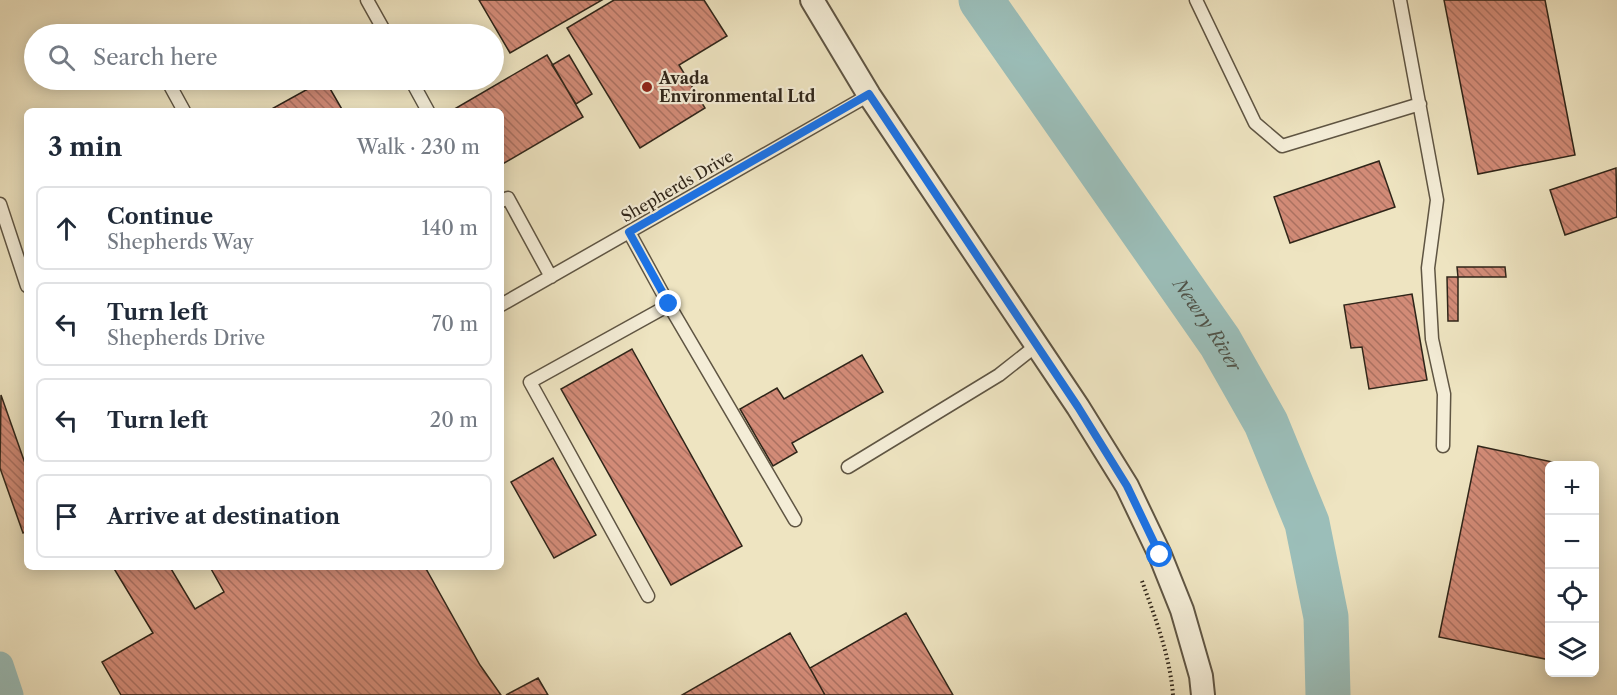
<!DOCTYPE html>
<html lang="en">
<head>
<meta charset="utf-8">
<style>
	body { margin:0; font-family:"Libre Caslon Text",serif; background:#f6f6f7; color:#1f2937 }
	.controls { position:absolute; right:18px; bottom:18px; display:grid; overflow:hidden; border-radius:9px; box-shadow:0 3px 15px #0003 }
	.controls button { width:54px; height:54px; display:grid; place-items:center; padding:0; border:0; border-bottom:2px solid #e0e1e3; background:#fff; color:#1f2937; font:30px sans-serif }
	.stop { position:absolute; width:18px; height:18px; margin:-14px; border:4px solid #1a73e8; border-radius:50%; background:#fff }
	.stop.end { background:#1a73e8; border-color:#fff; box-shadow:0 2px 6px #0008 }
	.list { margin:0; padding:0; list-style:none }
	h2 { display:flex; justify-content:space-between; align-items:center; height:78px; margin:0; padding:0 24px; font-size:26px }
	h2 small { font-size:20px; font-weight:400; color:#747a83 }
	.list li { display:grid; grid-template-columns:39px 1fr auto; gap:18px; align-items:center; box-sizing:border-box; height:84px; margin:0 12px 12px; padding:0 12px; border:2px solid #e0e1e3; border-radius:9px }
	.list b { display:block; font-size:22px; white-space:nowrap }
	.list p { margin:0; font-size:20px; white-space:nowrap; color:#747a83 }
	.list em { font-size:20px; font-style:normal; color:#747a83 }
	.icon { flex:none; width:33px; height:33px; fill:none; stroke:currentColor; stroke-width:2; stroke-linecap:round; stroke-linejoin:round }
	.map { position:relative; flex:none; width:1617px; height:695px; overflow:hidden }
	.search { position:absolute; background:#fff; box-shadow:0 3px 15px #0003; left:24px; top:24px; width:480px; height:66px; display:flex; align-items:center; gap:15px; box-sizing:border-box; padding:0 21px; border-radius:33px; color:#747a83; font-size:22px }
	.panel { position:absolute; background:#fff; box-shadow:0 3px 15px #0003; left:24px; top:108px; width:480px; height:462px; border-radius:9px }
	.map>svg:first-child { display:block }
</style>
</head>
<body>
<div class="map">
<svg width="1617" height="695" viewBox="0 0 1617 695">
	<defs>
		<pattern id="building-back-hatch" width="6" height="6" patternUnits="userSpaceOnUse" patternTransform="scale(1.5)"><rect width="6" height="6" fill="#d28b77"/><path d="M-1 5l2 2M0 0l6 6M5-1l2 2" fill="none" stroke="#ab7161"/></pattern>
	</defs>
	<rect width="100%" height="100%" fill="#eee4c1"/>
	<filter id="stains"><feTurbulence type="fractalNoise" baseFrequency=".00333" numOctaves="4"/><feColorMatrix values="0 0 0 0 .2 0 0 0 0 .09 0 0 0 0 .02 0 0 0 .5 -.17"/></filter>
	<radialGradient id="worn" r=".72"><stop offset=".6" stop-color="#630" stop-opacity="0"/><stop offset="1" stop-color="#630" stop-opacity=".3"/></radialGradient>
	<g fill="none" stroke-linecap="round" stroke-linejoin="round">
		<path stroke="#9bbeb9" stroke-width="27" d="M 0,665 L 10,695"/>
		<path stroke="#9bbeb9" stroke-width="45" id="s1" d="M 981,0 L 1220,342 L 1266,423 L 1307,523 L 1326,617 L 1328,695"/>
	</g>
	<path fill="url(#building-back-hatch)" stroke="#2f2519" stroke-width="1.5" d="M 479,0 L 602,0 L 510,53 Z
		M 614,0 L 704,0 L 727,36 L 679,65 L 705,108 L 640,148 L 567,28 Z
		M 1444,0 L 1545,0 L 1575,155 L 1478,174 Z
		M 547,55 L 583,117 L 501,165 L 501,111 L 451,111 Z
		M 569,55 L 592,94 L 576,104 L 552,65 Z
		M 325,80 L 343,111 L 268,111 L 324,80 Z
		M 1379,161 L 1395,207 L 1290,243 L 1274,197 Z
		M 1616,168 L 1617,217 L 1565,235 L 1550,190 Z
		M 1457,267 L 1505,267 L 1506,277 L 1458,277 Z
		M 1447,277 L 1458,277 L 1458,321 L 1448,321 Z
		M 1412,294 L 1427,380 L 1369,389 L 1362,347 L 1351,348 L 1344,305 Z
		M 632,349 L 742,546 L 671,585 L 561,389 Z
		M 862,355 L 883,392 L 792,443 L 797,452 L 773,466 L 740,409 L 777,388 L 784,399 Z
		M 1,395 L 27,469 L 27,531 L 23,533 L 0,468 Z
		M 1478,446 L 1571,466 L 1550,466 L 1550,660 L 1439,637 Z
		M 553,458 L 596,535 L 554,558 L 511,482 Z
		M 113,567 L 170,567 L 195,609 L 224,592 L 210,567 L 425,567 L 480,665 L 501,695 L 121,695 L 102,662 L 153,633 Z
		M 906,613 L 953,695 L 825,695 L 810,668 Z
		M 790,633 L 825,695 L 682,695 Z
		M 538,678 L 548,695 L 506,695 Z"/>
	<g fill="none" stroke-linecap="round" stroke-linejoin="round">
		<g stroke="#5f5543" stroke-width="15">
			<path id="lane" d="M 367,0 L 386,34
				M 1196,0 L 1255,123 L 1282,146 L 1420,104
				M 1400,0 L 1437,200 L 1428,268 L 1432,339 L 1444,394 L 1443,446
				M 167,80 L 184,111
				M 411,80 L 428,111
				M 501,201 L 508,198 L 551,277
				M 0,204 L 27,286
				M 629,232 L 669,305 L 530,382 L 648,596
				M 501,305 L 869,95
				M 669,305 L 795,520
				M 848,467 L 999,375 L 1037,345"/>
		</g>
		<g stroke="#5f5543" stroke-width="26">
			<path id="street" d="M 812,0 L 869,95 L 1078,407 L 1127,486 L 1160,555 L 1182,610 L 1201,676 L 1203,695"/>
		</g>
		<path stroke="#2f2519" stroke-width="4" stroke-dasharray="1.5 3" stroke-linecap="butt" d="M 1142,581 C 1155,617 1170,656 1173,695"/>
		<use href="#lane" stroke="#f4edd7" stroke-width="12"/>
		<use href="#street" stroke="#f4edd7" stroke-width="22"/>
	</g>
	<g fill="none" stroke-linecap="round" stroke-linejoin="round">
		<path stroke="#1a73e8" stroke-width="8" d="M 669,304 L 629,232 L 869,94 L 1078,407 L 1127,486 L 1160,555"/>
	</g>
	<circle fill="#8f2418" stroke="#f4edd7" stroke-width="2" cx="647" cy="87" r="6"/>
	<g text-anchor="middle" stroke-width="4.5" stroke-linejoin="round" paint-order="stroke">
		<g font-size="16" font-weight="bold" fill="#2f2519" stroke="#f4edd7" text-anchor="start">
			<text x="659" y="84">Avada<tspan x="659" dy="18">Environmental Ltd</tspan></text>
		</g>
		<g font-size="16" fill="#2f2519" stroke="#f4edd7">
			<text transform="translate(677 186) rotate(-30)" y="6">Shepherds Drive</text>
		</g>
		<g font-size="18" font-style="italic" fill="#4f5349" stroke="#f4edd7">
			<text dy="6" stroke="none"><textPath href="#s1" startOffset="396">Newry River</textPath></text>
		</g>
	</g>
	<rect width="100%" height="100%" filter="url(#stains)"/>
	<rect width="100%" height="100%" fill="url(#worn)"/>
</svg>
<div class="controls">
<button>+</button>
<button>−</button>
<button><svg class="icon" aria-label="locate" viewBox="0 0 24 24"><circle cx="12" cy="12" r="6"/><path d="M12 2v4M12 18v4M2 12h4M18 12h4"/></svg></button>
<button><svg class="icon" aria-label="layers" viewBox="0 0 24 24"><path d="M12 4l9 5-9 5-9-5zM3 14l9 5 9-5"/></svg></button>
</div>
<div class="stop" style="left:1160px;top:555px"></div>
<div class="stop end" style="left:669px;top:304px"></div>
<div class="search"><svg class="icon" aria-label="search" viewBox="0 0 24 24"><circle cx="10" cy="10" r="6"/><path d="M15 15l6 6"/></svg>Search here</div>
<section class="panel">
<h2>3 min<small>Walk · 230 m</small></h2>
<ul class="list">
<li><svg class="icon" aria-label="ahead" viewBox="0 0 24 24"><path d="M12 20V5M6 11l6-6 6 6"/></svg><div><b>Continue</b><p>Shepherds Way</p></div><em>140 m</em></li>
<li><svg class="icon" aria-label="left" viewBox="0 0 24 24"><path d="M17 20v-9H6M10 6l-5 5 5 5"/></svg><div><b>Turn left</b><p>Shepherds Drive</p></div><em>70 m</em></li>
<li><svg class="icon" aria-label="left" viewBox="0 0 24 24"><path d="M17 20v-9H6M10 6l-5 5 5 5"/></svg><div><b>Turn left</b></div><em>20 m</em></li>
<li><svg class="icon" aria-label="arrive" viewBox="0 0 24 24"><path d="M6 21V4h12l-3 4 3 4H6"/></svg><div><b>Arrive at destination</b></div></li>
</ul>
</section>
</div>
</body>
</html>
